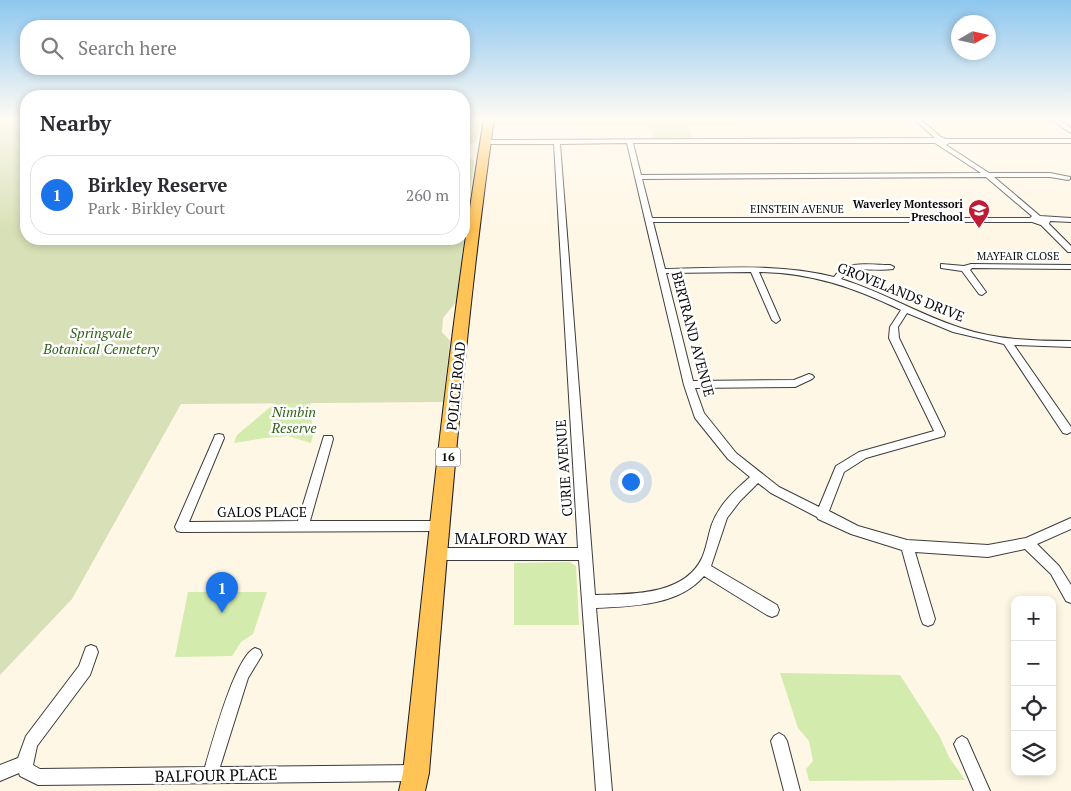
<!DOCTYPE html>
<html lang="en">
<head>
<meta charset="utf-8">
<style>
	body { margin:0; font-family:"PT Serif",serif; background:#f2f2f3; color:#2b2b33 }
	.controls { position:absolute; right:15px; bottom:15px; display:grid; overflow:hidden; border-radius:10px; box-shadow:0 2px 8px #0003 }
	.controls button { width:45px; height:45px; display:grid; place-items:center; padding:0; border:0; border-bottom:1px solid #e1e1e2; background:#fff; color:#2b2b33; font:25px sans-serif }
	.compass { position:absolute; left:951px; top:15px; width:45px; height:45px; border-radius:50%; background:#fff; box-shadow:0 2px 8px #0003; rotate:81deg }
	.you { position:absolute; left:630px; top:481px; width:18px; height:18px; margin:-12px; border:4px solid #fff; border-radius:50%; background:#1a73e8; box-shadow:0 0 0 8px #1a73e833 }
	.badge { display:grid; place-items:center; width:32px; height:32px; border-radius:50%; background:#1a73e8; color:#fff; font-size:16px; font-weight:700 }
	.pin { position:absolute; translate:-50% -41px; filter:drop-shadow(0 1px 2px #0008) }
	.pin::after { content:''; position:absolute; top:26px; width:18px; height:15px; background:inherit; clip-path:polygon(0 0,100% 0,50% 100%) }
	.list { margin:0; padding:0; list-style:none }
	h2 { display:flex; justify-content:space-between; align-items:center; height:65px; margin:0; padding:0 20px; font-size:21px }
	h2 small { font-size:16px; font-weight:400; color:#7c7c81 }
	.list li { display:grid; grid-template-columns:32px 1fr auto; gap:15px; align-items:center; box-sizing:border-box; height:80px; margin:0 10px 10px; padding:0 10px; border:1px solid #e1e1e2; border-radius:20px }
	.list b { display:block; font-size:19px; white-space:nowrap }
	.list p { margin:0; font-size:16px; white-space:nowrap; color:#7c7c81 }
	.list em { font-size:16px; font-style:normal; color:#7c7c81 }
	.icon { flex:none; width:28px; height:28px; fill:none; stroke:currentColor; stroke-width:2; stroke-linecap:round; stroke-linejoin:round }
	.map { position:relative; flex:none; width:1071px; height:791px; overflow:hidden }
	.search { position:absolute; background:#fff; box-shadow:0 2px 8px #0003; left:20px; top:20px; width:450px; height:55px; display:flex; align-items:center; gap:12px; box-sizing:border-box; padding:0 18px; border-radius:20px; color:#7c7c81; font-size:19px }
	.panel { position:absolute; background:#fff; box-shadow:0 2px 8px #0003; left:20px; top:90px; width:450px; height:155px; border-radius:20px }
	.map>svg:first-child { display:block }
</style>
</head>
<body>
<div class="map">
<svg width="1071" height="791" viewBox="0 0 1071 791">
	<rect width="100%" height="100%" fill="#fff7e6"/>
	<path fill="#d4ebae" d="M 496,119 L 734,119 L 738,126 L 689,126 L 694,140 L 654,139 L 650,126 L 495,126 Z
		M 275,403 L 310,403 L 313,435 L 311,443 L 288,436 L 265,438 L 234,443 L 237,435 Z
		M 570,562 L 576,566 L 579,625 L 514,625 L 514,563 Z
		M 188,592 L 267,592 L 253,634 L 241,642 L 232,656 L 175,657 Z
		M 780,673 L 900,675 L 940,737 L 949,757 L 965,780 L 809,781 L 806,769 L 813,761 L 809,741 L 798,728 Z"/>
	<path fill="#d8e0b7" d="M 0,119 L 26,119 L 26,239 L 464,239 L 464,119 L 482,119 L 477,140 L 469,146 L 469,157 L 474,161 L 456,302 L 443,318 L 442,332 L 450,341 L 443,402 L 181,404 L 72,599 L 0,675 Z"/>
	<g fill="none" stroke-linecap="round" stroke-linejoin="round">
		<g stroke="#3c3c3c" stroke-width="2">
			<path id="minor" d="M 914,119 L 920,119 L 941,137 L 946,139 L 1071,139 L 1071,143 L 949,143 L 946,145 L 989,173 L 1050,173 L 1070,177 L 1070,179 L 1068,180 L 1050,177 L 994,177 L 1040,216 L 1071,218 L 1071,222 L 1050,221 L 1049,224 L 1071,246 L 1071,252 L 1068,252 L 1041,225 L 1032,222 L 653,222 L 665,269 C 722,268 778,263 834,277 C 836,275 839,270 842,268 C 853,262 878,265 890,265 L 894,267 L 893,269 C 874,272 855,264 841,279 C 883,292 920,315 961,328 C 997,340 1034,341 1071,341 L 1071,347 L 1014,345 L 1071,427 L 1071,432 L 1067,434 L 1063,433 L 1004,344 L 953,332 L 907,313 L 898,327 L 899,338 L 945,433 L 944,436 L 866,458 L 844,472 L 829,511 L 858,526 L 907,540 L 988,545 L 1026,538 L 1071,518 L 1071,529 L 1037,544 L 1059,566 L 1071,585 L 1071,603 L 1066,601 L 1051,574 L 1025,549 L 988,557 L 915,552 L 935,619 L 933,624 L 928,626 L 923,624 L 921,619 L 902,550 L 851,534 L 818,519 L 817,517 L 771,493 L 758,483 L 740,501 L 727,518 L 711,566 L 777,605 L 779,610 L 777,615 L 772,617 L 767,615 L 704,576 C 678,606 633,606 596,608 L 612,791 L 596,791 L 579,560 L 437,560 L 433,558 L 431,554 L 433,550 L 437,548 L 578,548 L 554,144 L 485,144 L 482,142 L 485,140 L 935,138 ZM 627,143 L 684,385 L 695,418 L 728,459 L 750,477 C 735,490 719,505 712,524 C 708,535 707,547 702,558 C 684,596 630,594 595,595 L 560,144 ZM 633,143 L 935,143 L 981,173 L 641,175 ZM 986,177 L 1032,216 L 1030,218 L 652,218 L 642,179 ZM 751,272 L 772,320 L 776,323 L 780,320 L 759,272 C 812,273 853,287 901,310 L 890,327 L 889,338 L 934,431 L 859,452 L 836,466 L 819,507 L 779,487 L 736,453 L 704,413 L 695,388 L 795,387 L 812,379 L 814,377 L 812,375 L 809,374 L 794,380 L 693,381 L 666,273 Z
				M 1050,119 L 1056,119 L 1071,128 L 1071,133 Z
				M 941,264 L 964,266 L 971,264 L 1071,265 L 1071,269 L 972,268 L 970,270 L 986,292 L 982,295 L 979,294 L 962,271 L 941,268 Z
				M 219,434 L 223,435 L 224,438 L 189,522 L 298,521 L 323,439 L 324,436 L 332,436 L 333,439 L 310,521 L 440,521 L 444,522 L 446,526 L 444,530 L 440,531 L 181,532 L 177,531 L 175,527 L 214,438 L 215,435 Z
				M 91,645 L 96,647 L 98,652 L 90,675 L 37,746 L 33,765 L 40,769 L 205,767 C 212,744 235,656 255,648 L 260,650 L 262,655 L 248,678 L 220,767 L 416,765 L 422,767 L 424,773 L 422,779 L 416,781 L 38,785 L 20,776 L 19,773 L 0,781 L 0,765 L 18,758 L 26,736 L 79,666 L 86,647 Z
				M 779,733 L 784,736 L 787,741 L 800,791 L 784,791 L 771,741 L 774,736 Z
				M 962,736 L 967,739 L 990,791 L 974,791 L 954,744 L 957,739 Z"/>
		</g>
		<g stroke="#1a1a1a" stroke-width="2">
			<path id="primary" d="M 484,119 L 494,119 C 463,336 447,555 429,773 L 425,791 L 399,791 L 403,773 C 427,555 448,335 484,119 Z"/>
		</g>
		<use href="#minor" fill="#fff" fill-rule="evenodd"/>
		<use href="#primary" fill="#ffc356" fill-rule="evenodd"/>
	</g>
	<linearGradient id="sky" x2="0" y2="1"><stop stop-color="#8ec7ef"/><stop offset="0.52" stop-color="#fffbf4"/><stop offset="1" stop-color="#fffbf4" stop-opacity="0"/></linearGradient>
	<rect width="1071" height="229" fill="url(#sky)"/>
	<defs>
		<g id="school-pin" transform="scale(1.125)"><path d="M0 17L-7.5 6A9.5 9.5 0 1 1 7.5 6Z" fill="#c01b35" stroke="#fff"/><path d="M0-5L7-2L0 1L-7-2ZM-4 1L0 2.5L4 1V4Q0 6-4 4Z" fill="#fff"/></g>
	</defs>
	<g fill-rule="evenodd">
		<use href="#school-pin" x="979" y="210"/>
	</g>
	<g text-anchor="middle" stroke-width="5" stroke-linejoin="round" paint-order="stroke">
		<g font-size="11" font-weight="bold" fill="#090909" stroke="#fff" text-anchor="end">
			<text x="963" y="208">Waverley Montessori<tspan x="963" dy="13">Preschool</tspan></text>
		</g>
		<g font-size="11" fill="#090909" stroke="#fff">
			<text x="797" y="213">EINSTEIN AVENUE</text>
			<text x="1018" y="260">MAYFAIR CLOSE</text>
		</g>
		<rect fill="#fff" stroke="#535353" stroke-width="1" x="435.5" y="447.5" width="25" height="19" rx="4"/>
		<g font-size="12" font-weight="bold" fill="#090909">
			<text x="448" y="461">16</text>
		</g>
		<g font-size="14" fill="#090909" stroke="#fff">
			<text transform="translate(901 292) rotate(22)" y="5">GROVELANDS DRIVE</text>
			<text transform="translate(693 334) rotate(75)" y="5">BERTRAND AVENUE</text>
			<text transform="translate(456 386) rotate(-84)" y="5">POLICE ROAD</text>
			<text transform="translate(564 468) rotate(-94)" y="5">CURIE AVENUE</text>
			<text x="262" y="517">GALOS PLACE</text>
		</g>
		<g font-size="14" font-style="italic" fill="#306317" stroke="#fff">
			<text x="101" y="338">Springvale<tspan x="101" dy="16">Botanical Cemetery</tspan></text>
			<text x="294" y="417">Nimbin<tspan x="294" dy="16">Reserve</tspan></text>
		</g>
		<g font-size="16" fill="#090909" stroke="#fff">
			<text x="511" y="544">MALFORD WAY</text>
			<text transform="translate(216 775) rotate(-1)" y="6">BALFOUR PLACE</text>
		</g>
	</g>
</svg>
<div class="controls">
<button>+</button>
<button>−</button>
<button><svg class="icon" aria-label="locate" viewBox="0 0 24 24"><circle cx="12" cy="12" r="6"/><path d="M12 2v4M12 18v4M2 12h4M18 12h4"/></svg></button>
<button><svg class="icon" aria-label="layers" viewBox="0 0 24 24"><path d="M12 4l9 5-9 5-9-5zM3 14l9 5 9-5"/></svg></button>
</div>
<svg class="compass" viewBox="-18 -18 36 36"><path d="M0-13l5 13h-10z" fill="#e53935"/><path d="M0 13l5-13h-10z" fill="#7c7c81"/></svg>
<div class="you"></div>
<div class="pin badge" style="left:222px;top:613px">1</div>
<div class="search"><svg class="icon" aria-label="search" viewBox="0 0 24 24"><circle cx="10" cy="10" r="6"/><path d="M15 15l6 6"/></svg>Search here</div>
<section class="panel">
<h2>Nearby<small></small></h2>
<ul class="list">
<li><span class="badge">1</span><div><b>Birkley Reserve</b><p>Park · Birkley Court</p></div><em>260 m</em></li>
</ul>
</section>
</div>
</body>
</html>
